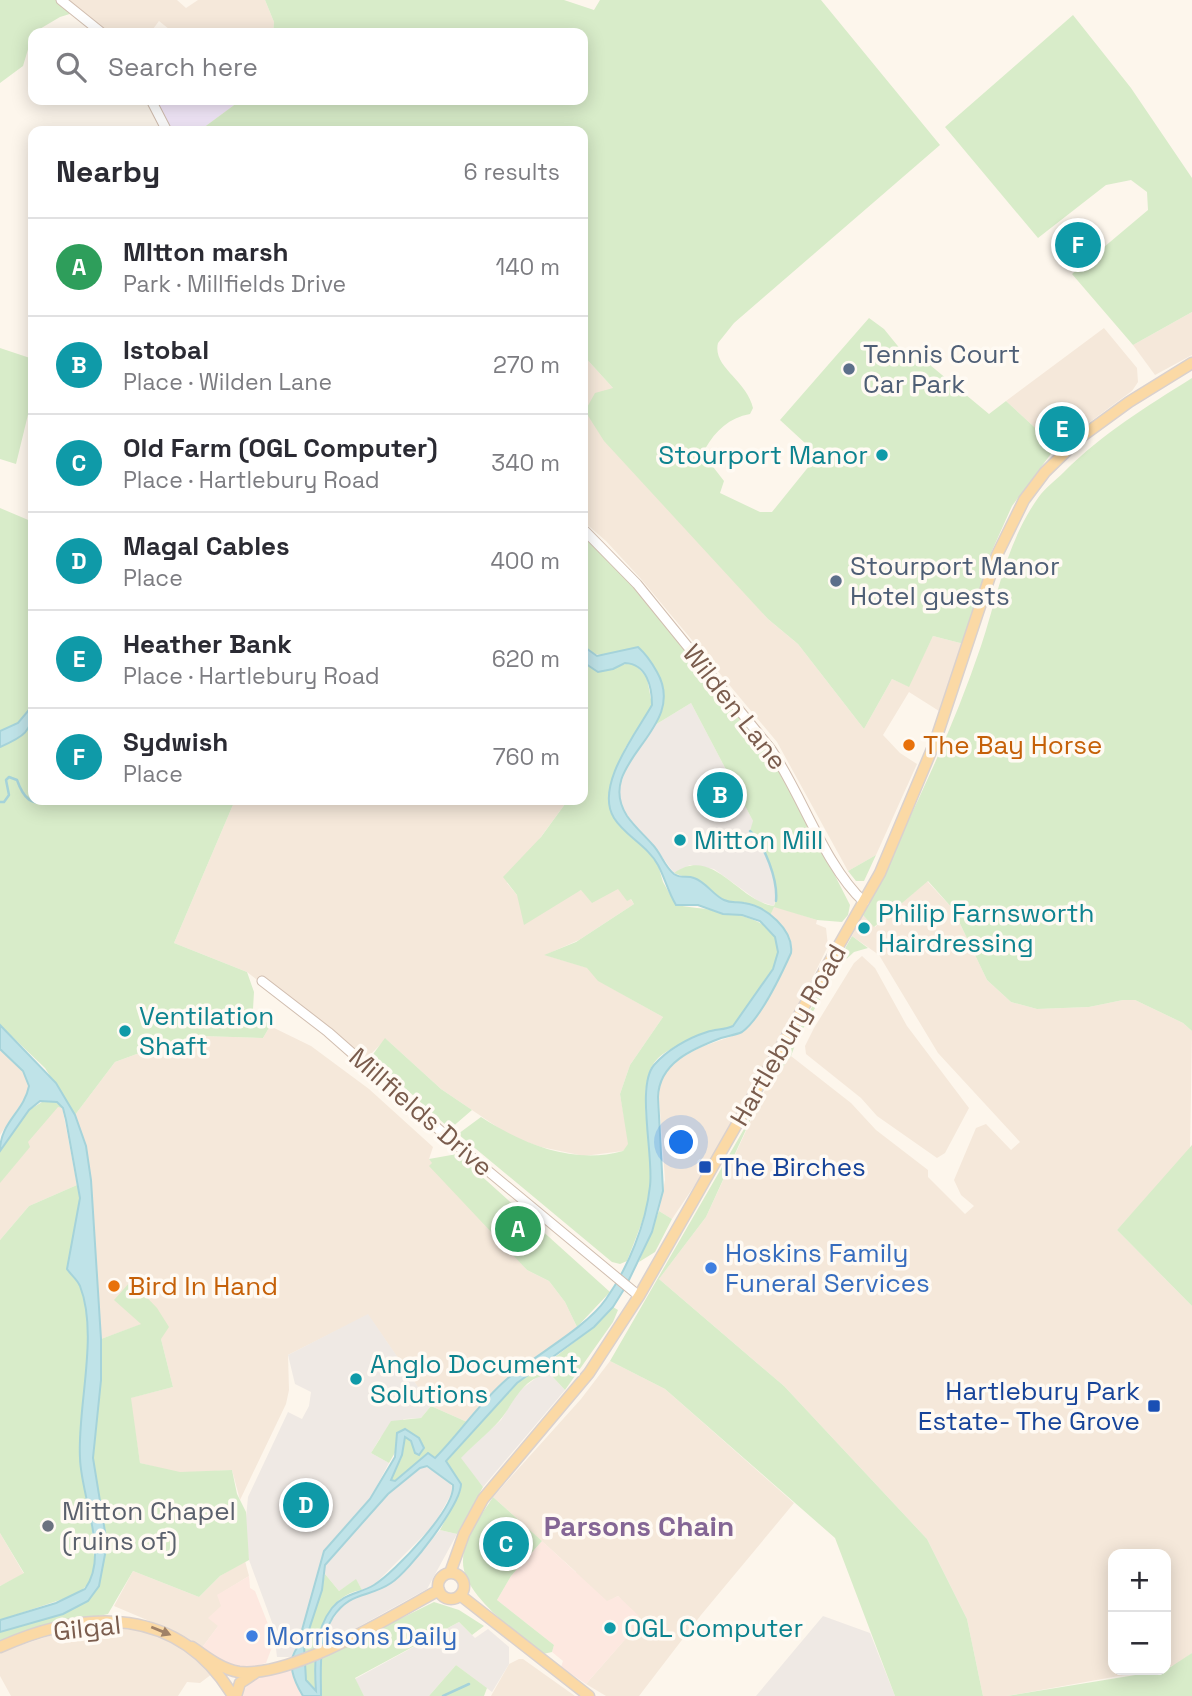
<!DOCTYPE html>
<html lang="en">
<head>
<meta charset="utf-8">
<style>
	body { margin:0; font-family:"Space Grotesk",sans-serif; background:#f2f2f3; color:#2b2b33 }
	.controls { position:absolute; right:21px; bottom:21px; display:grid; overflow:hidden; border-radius:14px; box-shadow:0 4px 18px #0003 }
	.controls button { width:63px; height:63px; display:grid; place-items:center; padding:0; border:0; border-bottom:2px solid #e1e1e2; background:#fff; color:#2b2b33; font:35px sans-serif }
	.you { position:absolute; left:682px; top:1143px; width:24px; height:24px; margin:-18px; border:5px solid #fff; border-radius:50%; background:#1a73e8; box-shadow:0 0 0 10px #1a73e833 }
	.badge { display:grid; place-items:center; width:46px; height:46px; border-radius:50%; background:#e76f51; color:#fff; font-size:23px; font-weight:700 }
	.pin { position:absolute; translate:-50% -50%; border:4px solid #fff; box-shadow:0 2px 7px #0006 }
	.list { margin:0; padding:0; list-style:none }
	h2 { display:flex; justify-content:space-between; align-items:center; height:91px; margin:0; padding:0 28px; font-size:30px }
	h2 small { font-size:23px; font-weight:400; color:#7c7c81 }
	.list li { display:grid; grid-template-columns:46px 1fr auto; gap:21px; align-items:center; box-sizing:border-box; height:98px; padding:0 28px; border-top:2px solid #e1e1e2 }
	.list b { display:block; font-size:26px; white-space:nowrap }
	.list p { margin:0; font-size:23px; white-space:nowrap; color:#7c7c81 }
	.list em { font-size:23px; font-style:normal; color:#7c7c81 }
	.icon { flex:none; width:38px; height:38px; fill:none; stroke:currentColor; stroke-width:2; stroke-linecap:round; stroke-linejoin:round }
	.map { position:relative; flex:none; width:1192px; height:1696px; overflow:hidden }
	.search { position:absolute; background:#fff; box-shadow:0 4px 18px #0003; left:28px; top:28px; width:560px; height:77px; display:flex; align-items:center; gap:18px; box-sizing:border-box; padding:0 24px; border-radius:14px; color:#7c7c81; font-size:26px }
	.panel { position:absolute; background:#fff; box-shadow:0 4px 18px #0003; left:28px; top:126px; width:560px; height:679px; border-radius:14px }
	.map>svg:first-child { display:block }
</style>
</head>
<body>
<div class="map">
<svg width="1192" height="1696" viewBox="0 0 1192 1696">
	<rect width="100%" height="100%" fill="#fdf6ec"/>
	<path fill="#f5e8da" d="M 61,0 L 177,0 L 186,8 L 198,0 L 265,0 L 274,22 L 273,33 L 174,33 L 159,21 L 150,33 L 102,33 Z
		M 1192,312 L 1192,355 L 1155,375 L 1133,345 Z
		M 1104,328 L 1137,368 L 1138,382 L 1132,391 L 1056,447 L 1006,401 Z
		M 583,355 L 613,388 L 726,572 L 768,619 L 798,644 L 864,729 L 892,679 L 908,686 L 933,636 L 964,644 L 939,711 L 909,692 L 883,735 L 900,753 L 917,764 L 876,855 L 848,871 L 777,742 L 641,579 L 606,541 L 583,521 Z
		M 235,800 L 568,800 L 507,883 L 517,895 L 572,894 L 581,890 L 622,887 L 634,904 L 579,940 L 545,955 L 588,968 L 599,981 L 663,1017 L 630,1065 L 620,1094 L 629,1144 L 623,1151 L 584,1156 L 541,1147 L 512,1137 L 441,1089 L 386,1039 L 363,1062 L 247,972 L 174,943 Z
		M 927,881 L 953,909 L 987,980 L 1011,1002 L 1037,1009 L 1089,1007 L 1123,1000 L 1135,1000 L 1183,1023 L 1192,1031 L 1190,1150 L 1117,1230 L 1192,1306 L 1192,1653 L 1176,1665 L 1166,1667 L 1166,1554 L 1113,1554 L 1113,1670 L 1152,1670 L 1007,1696 L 983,1696 L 967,1619 L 927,1539 L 784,1386 L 659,1279 L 706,1217 L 765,1090 L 791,1056 L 851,1103 L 876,1130 L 928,1170 L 928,1177 L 965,1214 L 974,1206 L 961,1195 L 954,1180 L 976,1128 L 986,1124 L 1011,1150 L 1020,1142 L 938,1053 L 879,955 L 852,936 L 862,914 L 875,927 Z
		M 774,906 L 817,920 L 816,924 L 826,928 L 828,946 L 805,993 L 701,1176 L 672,1219 L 659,1211 L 665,1180 L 658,1083 L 665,1070 L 675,1061 L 701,1047 L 741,1033 L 761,1007 L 787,961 L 792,943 L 783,926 L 770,916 Z
		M 862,956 L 875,968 L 907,1026 L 969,1108 L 945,1153 L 937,1158 L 877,1116 L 861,1098 L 806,1054 L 805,1046 L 814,1028 L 854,963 Z
		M 270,1026 L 311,1046 L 369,1089 L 433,1147 L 429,1159 L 527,1270 L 549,1281 L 565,1302 L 577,1327 L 508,1378 L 478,1407 L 467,1422 L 431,1406 L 368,1315 L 288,1355 L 289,1390 L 286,1404 L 240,1500 L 232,1470 L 179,1473 L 140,1463 L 130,1398 L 173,1387 L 161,1339 L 142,1324 L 101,1339 L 89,1166 L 75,1115 L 115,1062 L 153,1048 L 201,1036 L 263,1038 Z
		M 0,1049 L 23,1071 L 29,1086 L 24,1099 L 0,1135 Z
		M 62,1106 L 77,1185 L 29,1206 L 0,1240 L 0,1151 L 29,1110 Z
		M 610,1361 L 665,1389 L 794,1503 L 701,1615 L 639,1696 L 606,1696 L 586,1684 L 640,1622 L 618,1596 L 607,1602 L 576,1576 L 576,1572 L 493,1497 L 581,1399 Z
		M 0,1533 L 24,1574 L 0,1586 Z
		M 245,1561 L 249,1576 L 218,1595 L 222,1607 L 219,1625 L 201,1649 L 173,1631 L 114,1606 L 133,1571 L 199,1597 L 220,1576 Z
		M 99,1626 L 144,1629 L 186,1648 L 212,1674 L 200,1683 L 187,1682 L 178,1696 L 11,1696 L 0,1676 L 0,1652 L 52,1635 Z
		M 519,1659 L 523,1659 L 575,1696 L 491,1696 L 509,1664 Z"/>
	<path fill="#fde8e0" d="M 542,1541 L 607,1601 L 618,1596 L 639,1616 L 636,1627 L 586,1684 L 561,1667 L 563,1661 L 552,1652 L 554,1645 L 497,1600 L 511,1576 Z
		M 249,1576 L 250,1588 L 255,1591 L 268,1624 L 272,1647 L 266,1663 L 248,1668 L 227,1665 L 201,1649 L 218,1626 L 208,1618 L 221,1606 L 217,1595 Z
		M 292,1667 L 303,1696 L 240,1696 L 251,1681 Z"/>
	<path fill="#efe9e4" d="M 691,703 L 753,821 L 774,878 L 777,893 L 774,906 L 758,901 L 714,869 L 690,865 L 674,873 L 654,846 L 627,817 L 620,801 L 619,790 L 629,760 L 655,725 Z
		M 368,1314 L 431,1406 L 421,1418 L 404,1419 L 380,1438 L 371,1453 L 389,1463 L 370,1499 L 324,1551 L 297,1648 L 292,1657 L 277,1657 L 273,1625 L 249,1560 L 245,1528 L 248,1497 L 288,1412 L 302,1419 L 309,1406 L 311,1392 L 295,1384 L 288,1355 Z
		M 540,1375 L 551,1375 L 565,1390 L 483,1487 L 460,1458 L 501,1420 L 519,1391 Z
		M 424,1466 L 445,1477 L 454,1489 L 434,1525 L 372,1587 L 362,1590 L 356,1580 L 339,1591 L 325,1574 L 325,1565 L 388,1494 Z
		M 440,1530 L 457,1534 L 427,1589 L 322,1647 L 329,1625 L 342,1606 L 356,1595 L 382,1588 L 404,1571 Z
		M 823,1616 L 870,1633 L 895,1696 L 756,1696 Z
		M 459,1622 L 475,1638 L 488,1629 L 509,1647 L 509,1664 L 492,1692 L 456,1665 L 429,1696 L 364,1696 L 355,1679 Z"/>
	<path fill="#f3e8fa" d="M 151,100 L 241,100 L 199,131 L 167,131 Z"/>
	<path fill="#d8ecc9" d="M 0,0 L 61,0 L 76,12 L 60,17 L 33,33 L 23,66 L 0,83 Z
		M 265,0 L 564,0 L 594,10 L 600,0 L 821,0 L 940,145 L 734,323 L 718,343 C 712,367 747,380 753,408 L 750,414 C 729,418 716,430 705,449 L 707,459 L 724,481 L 720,493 L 760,512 L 772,512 L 818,455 L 780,420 L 869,318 L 884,329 L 910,361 L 918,355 L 989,414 L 1006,401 L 1056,447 L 1012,506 L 991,553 L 964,644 L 933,636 L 909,687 L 892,679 L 864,729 L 798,644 L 768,619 L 604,441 L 585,411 L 595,393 L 613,388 L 583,355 L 583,131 L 199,131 L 241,100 L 583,100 L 583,33 L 273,33 L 274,22 Z
		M 1073,15 L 1131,88 L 1192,178 L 1192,312 L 1133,345 L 1072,274 L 1148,210 L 1147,192 L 1131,180 L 1106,185 L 1038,238 L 945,127 Z
		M 0,348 L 33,359 L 33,394 L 16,464 L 0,459 Z
		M 1192,378 L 1192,1031 L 1183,1023 L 1135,1000 L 1123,1000 L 1089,1007 L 1037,1009 L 1011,1002 L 987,980 L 953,909 L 928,881 L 874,927 L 862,914 C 906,827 950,738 981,646 C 998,595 1006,543 1038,498 C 1046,487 1055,481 1064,472 C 1103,433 1146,407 1192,378 Z
		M 0,508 L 33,522 L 33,705 L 18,723 L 0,731 Z
		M 583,529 L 604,548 L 770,748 L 850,905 L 848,915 L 842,922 L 817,920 L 774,907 L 770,916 L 751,904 L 732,904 L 722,900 L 703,884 L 674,873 C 713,845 738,901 774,906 C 783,887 765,845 750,831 L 753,821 L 691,703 L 655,725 C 671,693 664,679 642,650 C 618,645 603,666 583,646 Z
		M 583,662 L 598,672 L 633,662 L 647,678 L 652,705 L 625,748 L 610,800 L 658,865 L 663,882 L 676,905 C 717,912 810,912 766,980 C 757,994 746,1018 731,1027 C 707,1041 659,1041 649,1073 C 638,1108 654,1148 651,1185 C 648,1211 636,1237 627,1261 L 620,1264 L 612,1262 L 458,1134 L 481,1117 C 523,1144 573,1165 623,1151 L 628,1144 L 620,1094 L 630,1065 L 663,1017 L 598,981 L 587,968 L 544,955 L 576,942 L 634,904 L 631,899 L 627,901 L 618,889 L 592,903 L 581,890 L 524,925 L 517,895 L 503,877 L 541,837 L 568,800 L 583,800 Z
		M 33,723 L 33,800 L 235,800 L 174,943 L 247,972 L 254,992 L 253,1009 L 270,1026 L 263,1038 L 201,1036 L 153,1048 L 115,1062 L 75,1115 L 45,1068 L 0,1025 L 0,747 L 17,739 Z
		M 876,855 L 864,881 L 856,881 L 848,871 Z
		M 852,936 L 868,948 L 854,952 L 841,964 L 798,1037 L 791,1056 L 765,1090 Z
		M 385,1038 L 441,1089 L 472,1110 L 450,1129 L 371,1057 Z
		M 47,1099 L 57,1102 L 63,1108 L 58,1107 L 28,1142 L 30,1147 L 0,1183 L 0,1151 L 29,1110 Z
		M 755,1110 L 706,1217 L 659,1279 L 784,1386 L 927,1539 L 967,1619 L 983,1696 L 895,1696 L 835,1538 L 665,1389 L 610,1361 Z
		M 1192,1145 L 1192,1306 L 1117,1230 Z
		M 457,1154 L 610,1292 L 577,1327 L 565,1302 L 549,1281 L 527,1270 L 429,1166 L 432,1163 L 429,1159 Z
		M 77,1185 L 85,1203 L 91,1304 L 86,1449 L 95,1570 L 89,1583 L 78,1594 L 0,1620 L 0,1586 L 24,1573 L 0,1533 L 0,1240 L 29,1206 Z
		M 659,1211 L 672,1219 L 655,1252 L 639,1262 Z
		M 131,1281 L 157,1308 L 169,1327 L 161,1339 L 173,1387 L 131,1398 L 140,1463 L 180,1472 L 232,1470 L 237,1494 L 246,1512 L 249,1560 L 220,1576 L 199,1597 L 133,1571 L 108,1614 L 29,1631 L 0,1642 L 0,1632 L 63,1614 L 99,1586 L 107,1544 L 93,1458 L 101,1380 L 101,1339 L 141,1324 L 114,1300 Z
		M 613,1307 L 618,1310 L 613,1322 L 565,1390 L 551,1375 C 523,1375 515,1402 500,1420 C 489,1433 473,1445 461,1458 L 483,1487 L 457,1534 L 440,1530 L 461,1490 L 446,1462 L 517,1383 L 550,1361 L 594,1327 Z
		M 431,1406 L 467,1422 L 435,1458 L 423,1457 L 395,1481 L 391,1480 L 401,1459 L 405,1437 L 411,1441 L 415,1453 L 419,1438 L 401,1430 L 397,1433 L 397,1449 L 389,1463 L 371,1453 L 391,1421 L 421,1418 Z
		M 493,1497 L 542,1541 L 511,1576 L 497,1600 L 554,1645 L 552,1652 L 543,1654 C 519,1634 462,1595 463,1561 C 463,1538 481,1516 493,1497 Z
		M 325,1574 L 339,1591 L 356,1579 L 362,1590 C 318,1596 311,1657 316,1692 C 286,1669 320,1605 325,1574 Z
		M 434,1602 L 459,1610 L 484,1626 L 472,1635 L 459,1622 L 355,1678 L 364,1696 L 321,1696 L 321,1658 Z
		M 1192,1653 L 1192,1696 L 1007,1696 L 1166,1670 Z
		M 456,1665 L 487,1688 L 484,1696 L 429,1696 Z"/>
	<path fill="#bfe3e8" stroke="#a5d3da" stroke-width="2" fill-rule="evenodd" d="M 583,646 L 597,656 L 638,647 C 646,654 652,663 657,672 C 690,730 592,762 627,816 C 634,826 644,835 652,844 C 661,853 664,866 674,874 C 681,879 687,875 694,878 C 706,882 713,895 724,900 C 732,904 737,901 744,903 C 766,906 794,930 791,953 C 782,973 760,1019 742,1032 C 736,1035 727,1036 721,1038 C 692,1049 659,1063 658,1097 L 663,1191 L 652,1232 L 626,1286 L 613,1307 L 594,1327 L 517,1383 L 446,1461 L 461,1484 C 461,1504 409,1572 391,1583 C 369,1598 350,1591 333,1617 C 318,1641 321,1669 321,1696 L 303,1696 C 294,1681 286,1663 297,1648 L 324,1551 L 370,1499 L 395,1457 L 397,1433 L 405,1429 L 419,1438 L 424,1448 L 419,1455 L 415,1453 L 411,1441 L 405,1437 L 402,1455 L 391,1480 L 395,1481 L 428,1453 L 435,1458 C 460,1433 479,1403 507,1379 C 535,1355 586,1328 606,1299 C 628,1268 646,1224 650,1186 C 654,1157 636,1086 654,1065 C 667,1050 688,1038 707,1032 C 716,1029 725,1030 733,1026 L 773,969 L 778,952 L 775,937 L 760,921 L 742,915 L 723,914 L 698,905 L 676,905 C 668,892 665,878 658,865 C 648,846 625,836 614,818 C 594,786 637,732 652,705 C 652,687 647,664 625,663 L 613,669 L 598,672 L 583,662 ZM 427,1466 L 453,1485 C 456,1508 394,1573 374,1585 C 359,1594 344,1593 332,1608 C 314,1631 314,1664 316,1691 L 306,1680 L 304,1645 L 322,1590 L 325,1565 L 388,1494 L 420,1468 Z
		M 33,705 C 33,732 23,737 0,747 L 0,731 L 18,723 Z
		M 0,1025 L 56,1083 L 75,1115 L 86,1146 L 91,1180 L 101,1339 L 101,1380 L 93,1458 L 107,1544 L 99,1586 L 88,1601 L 63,1614 L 0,1632 L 0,1620 L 56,1603 L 85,1589 C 110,1555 81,1498 80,1458 C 77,1407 99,1335 80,1286 C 77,1279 71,1275 67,1269 L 80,1198 L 66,1120 L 63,1108 L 57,1102 L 40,1101 L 29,1110 L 0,1151 C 0,1122 24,1112 29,1086 L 23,1071 L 0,1049 Z"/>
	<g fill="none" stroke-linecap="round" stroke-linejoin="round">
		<path stroke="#a5d3da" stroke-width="2.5" d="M 0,802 L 4,802 L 9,795 L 6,780 L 9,777 L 17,780 C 23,797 31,808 52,800
			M 750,831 C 765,845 778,880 776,901
			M 443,1696 L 469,1684"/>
		<g stroke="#d1beb0" stroke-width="11">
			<path id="minor" d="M 61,0 L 102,33
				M 151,100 L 167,131
				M 583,529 L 637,584 L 770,748 C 802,794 824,865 864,902
				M 262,981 L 328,1032 L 452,1141 L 639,1296"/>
		</g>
		<g stroke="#dad1cd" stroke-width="13">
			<path id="major" d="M 450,1573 L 464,1534 L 483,1499 L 589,1373 L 639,1296 L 880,873 L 935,742 L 997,555 L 1024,500 L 1045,472 L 1081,437 L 1129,402 L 1192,363
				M438 1586a13 13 0 1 1 26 0a13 13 0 1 1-26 0Z
				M 460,1595 L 589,1696
				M 0,1647 C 87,1608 179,1606 233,1696
				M 192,1647 C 206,1657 221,1669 239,1672 C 292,1678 392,1616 439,1590
				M 236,1696 L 240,1683 L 255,1673"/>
		</g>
		<use href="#minor" stroke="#fff" stroke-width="9"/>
		<use href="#major" stroke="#fbd9a5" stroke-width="10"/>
	</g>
	<defs><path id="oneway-solid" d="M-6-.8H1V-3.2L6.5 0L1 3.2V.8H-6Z" transform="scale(1.75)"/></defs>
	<use fill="#a18267" href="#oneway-solid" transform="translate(161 1631) rotate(22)"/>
	<g fill="#5c6f8a" stroke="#fffaf3" stroke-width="2.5">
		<circle cx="849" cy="369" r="7"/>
		<circle cx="836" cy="581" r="7"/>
	</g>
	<g fill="#0f9aa8" stroke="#fffaf3" stroke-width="2.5">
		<circle cx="882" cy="455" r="7"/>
		<circle cx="680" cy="840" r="7"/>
		<circle cx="864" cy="928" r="7"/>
		<circle cx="125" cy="1031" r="7"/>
		<circle cx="356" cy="1379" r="7"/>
		<circle cx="610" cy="1628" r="7"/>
	</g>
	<g fill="#e8710a" stroke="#fffaf3" stroke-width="2.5">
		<circle cx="909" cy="745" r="7"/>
		<circle cx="114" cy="1286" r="7"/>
	</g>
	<g fill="#1a4fb4" stroke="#fffaf3" stroke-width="2.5">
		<rect x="698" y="1160" width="14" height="14" rx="3.5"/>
		<rect x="1147" y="1399" width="14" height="14" rx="3.5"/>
	</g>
	<g fill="#3f7fe0" stroke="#fffaf3" stroke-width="2.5">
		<circle cx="711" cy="1268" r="7"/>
		<circle cx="252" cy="1636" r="7"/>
	</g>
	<circle fill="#6b7280" stroke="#fffaf3" stroke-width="2.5" cx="48" cy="1526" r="7"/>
	<g text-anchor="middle" stroke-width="7" stroke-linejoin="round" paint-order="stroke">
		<g font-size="26" fill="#4e5e75" stroke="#fffaf3" text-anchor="start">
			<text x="863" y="363">Tennis Court<tspan x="863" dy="30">Car Park</tspan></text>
			<text x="850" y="575">Stourport Manor<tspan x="850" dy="30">Hotel guests</tspan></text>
		</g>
		<g font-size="26" fill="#0d838f" stroke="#fffaf3" text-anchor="start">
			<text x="868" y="464" text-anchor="end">Stourport Manor</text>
			<text x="694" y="849">Mitton Mill</text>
			<text x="878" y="922">Philip Farnsworth<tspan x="878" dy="30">Hairdressing</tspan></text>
			<text x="139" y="1025">Ventilation<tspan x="139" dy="30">Shaft</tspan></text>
			<text x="370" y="1373">Anglo Document<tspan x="370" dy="30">Solutions</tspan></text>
			<text x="624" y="1637">OGL Computer</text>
		</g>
		<g font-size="26" fill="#7a5c4d" stroke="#fffaf3">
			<text transform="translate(735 707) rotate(52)" y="9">Wilden Lane</text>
			<text transform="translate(788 1035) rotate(-60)" y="9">Hartlebury Road</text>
			<text transform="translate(421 1112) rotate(41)" y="9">Millfields Drive</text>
			<text transform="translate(87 1628) rotate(-6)" y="9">Gilgal</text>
		</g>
		<g font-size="26" fill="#c56008" stroke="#fffaf3" text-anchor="start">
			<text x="923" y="754">The Bay Horse</text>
			<text x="128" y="1295">Bird In Hand</text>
		</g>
		<g font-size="26" fill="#164399" stroke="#fffaf3" text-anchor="start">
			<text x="719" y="1176">The Birches</text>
			<text x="1140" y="1400" text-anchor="end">Hartlebury Park<tspan x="1140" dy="30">Estate- The Grove</tspan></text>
		</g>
		<g font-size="26" fill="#366cbe" stroke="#fffaf3" text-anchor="start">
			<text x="725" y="1262">Hoskins Family<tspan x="725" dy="30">Funeral Services</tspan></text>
			<text x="266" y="1645">Morrisons Daily</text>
		</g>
		<g font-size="26" fill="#5b616d" stroke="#fffaf3" text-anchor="start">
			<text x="62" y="1520">Mitton Chapel<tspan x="62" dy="30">(ruins of)</tspan></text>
		</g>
		<g font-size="28" font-weight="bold" fill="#846695" stroke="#fffaf3">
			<text x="639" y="1536">Parsons Chain</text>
		</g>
	</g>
</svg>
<div class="controls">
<button>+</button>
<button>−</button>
</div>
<div class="you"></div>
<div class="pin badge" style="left:518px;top:1229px;background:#2e9e5b">A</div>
<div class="pin badge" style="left:720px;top:795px;background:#0f9aa8">B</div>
<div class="pin badge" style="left:506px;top:1544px;background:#0f9aa8">C</div>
<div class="pin badge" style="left:306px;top:1505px;background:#0f9aa8">D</div>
<div class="pin badge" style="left:1062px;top:429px;background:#0f9aa8">E</div>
<div class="pin badge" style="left:1078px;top:245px;background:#0f9aa8">F</div>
<div class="search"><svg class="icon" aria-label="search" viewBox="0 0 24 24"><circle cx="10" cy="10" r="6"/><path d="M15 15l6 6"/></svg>Search here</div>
<section class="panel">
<h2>Nearby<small>6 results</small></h2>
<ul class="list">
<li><span class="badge" style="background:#2e9e5b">A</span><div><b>MItton marsh</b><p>Park · Millfields Drive</p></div><em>140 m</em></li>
<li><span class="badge" style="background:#0f9aa8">B</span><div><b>Istobal</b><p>Place · Wilden Lane</p></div><em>270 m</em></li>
<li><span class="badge" style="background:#0f9aa8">C</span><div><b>Old Farm (OGL Computer)</b><p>Place · Hartlebury Road</p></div><em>340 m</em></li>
<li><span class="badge" style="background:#0f9aa8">D</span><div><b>Magal Cables</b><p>Place</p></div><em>400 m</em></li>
<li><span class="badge" style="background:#0f9aa8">E</span><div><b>Heather Bank</b><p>Place · Hartlebury Road</p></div><em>620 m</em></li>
<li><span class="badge" style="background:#0f9aa8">F</span><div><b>Sydwish</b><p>Place</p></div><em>760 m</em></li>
</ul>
</section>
</div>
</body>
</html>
